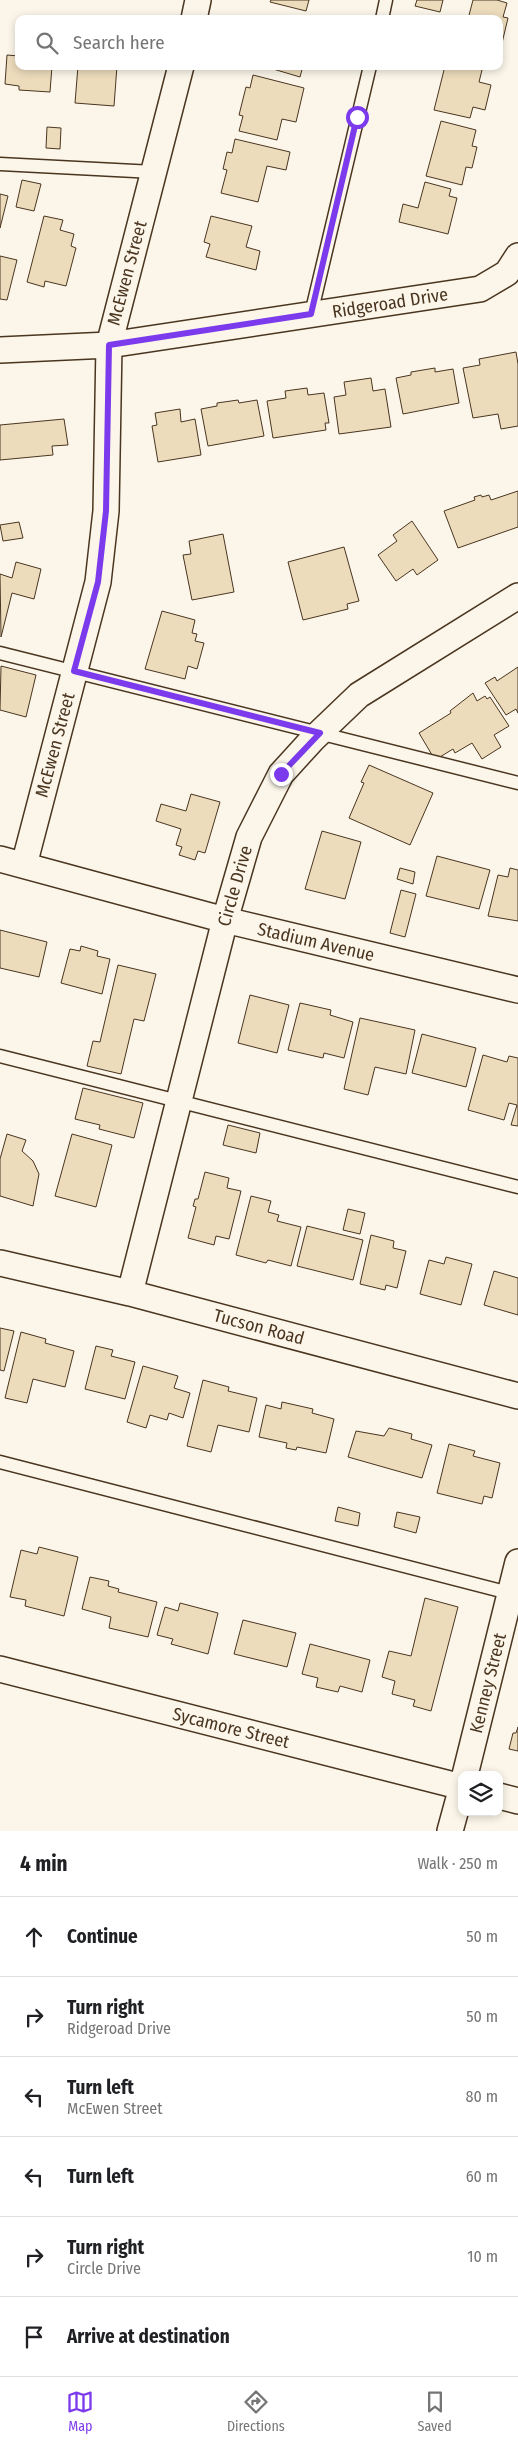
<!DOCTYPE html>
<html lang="en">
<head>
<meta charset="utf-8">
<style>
	body { margin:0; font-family:"Fira Sans Condensed",sans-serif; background:#f6f6f6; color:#202124 }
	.controls { position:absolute; right:15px; bottom:15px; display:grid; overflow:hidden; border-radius:10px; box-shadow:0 2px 8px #0003 }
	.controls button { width:45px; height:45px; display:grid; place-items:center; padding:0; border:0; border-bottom:1px solid #e0e0e0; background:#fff; color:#202124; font:25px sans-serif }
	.stop { position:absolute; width:15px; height:15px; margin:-11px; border:4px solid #7c3aed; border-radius:50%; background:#fff }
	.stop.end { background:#7c3aed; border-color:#fff; box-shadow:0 1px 5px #0008 }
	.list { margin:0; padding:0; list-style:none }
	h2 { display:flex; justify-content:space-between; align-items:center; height:65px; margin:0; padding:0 20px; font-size:21px }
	h2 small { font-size:16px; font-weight:400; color:#757577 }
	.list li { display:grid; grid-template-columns:32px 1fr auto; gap:15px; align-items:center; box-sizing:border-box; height:80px; padding:0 20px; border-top:1px solid #e0e0e0 }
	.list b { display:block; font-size:19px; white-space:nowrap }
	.list p { margin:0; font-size:16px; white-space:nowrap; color:#757577 }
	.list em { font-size:16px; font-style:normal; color:#757577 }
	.icon { flex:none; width:28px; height:28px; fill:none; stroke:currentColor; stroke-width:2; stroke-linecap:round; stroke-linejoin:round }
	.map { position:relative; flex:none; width:518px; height:1831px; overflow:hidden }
	.search { position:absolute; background:#fff; box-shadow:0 2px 8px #0003; left:15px; right:15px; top:15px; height:55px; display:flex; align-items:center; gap:12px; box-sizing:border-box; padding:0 18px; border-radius:10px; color:#757577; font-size:19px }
	.sheet { height:545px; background:#fff }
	nav { display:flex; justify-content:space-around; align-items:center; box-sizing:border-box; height:70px; border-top:1px solid #e0e0e0; background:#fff; font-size:14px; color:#757577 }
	nav a { display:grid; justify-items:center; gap:2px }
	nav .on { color:#7c3aed }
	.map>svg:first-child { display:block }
</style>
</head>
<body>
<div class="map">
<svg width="518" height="1831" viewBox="0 0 518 1831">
	<rect width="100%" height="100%" fill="#fbf6e9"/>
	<path fill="#ecdcbc" stroke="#4a3520" d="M 271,0 L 309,0 L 306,11 L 270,2 Z
		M 417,0 L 443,0 L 440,12 L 415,6 Z
		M 473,0 L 497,0 L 507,3 L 503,17 L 508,18 L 502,43 L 499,43 L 499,19 L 468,19 Z
		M 7,55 L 19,56 L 19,66 L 52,66 L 50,92 L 19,90 L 19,86 L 5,84 Z
		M 78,66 L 117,66 L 114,106 L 75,103 Z
		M 263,66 L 303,66 L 300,77 Z
		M 445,66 L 469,66 L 482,70 L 479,82 L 491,85 L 485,110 L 473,107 L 470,118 L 434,110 Z
		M 253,75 L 304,88 L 296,122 L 282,119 L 277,140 L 239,131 L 243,116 L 239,115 L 246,87 L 250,88 Z
		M 441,121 L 476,130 L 472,146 L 477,147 L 472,168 L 466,167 L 462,185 L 426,176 Z
		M 47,127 L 61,128 L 60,149 L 46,148 Z
		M 235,139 L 290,152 L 286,170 L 267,166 L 258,202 L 221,193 L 227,170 L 223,169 L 227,152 L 232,153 Z
		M 22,180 L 41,184 L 34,211 L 16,207 Z
		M 425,182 L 451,189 L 449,196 L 457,198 L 448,234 L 399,222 L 403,204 L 418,208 Z
		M 0,194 L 8,196 L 0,228 Z
		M 44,216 L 63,220 L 60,230 L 74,234 L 71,246 L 76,248 L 66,286 L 45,281 L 44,287 L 27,282 Z
		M 211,216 L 252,226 L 246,247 L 260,251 L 256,270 L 206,257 L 210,244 L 204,242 Z
		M 0,256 L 17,260 L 7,300 L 0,299 Z
		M 516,352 L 518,364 L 518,426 L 501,429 L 498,414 L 473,418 L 463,368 L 480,365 L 479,359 Z
		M 435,368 L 435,372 L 453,369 L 459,403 L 403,414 L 396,378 L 411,375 L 411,372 Z
		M 371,378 L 373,391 L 385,389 L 391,427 L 339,434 L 334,397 L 346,395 L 344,382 Z
		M 307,388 L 308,395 L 324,393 L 329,423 L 325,423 L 326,430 L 273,438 L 267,401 L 286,398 L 285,391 Z
		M 238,400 L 239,403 L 257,400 L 264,436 L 208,446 L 201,409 L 217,406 L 217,403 Z
		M 180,409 L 181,422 L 195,419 L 201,455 L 158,462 L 152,426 L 157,425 L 155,413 Z
		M 64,419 L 68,445 L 52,446 L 53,455 L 0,460 L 0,425 Z
		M 518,491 L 518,527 L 458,548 L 444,511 L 475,500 L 474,497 L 481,495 L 482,497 L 489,495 L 491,500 Z
		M 412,521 L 438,560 L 417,575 L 413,569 L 396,581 L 378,555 L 397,541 L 393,535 Z
		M 19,522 L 23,538 L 3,541 L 0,525 Z
		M 223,534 L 234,592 L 192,600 L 183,555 L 191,554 L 189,541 Z
		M 344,547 L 359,601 L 347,604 L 348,609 L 303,620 L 288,562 Z
		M 16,562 L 41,569 L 34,599 L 12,593 L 1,637 L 0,574 L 12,578 Z
		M 162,611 L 195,620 L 192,633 L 197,634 L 195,641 L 204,643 L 197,669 L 188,666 L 185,679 L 145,669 Z
		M 1,666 L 36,675 L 26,717 L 0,710 Z
		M 518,667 L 518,713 L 516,709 L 506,715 L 485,683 L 495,677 L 497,681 Z
		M 473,693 L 477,701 L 485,696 L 487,699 L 490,697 L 509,726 L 494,735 L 501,747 L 482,759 L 472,743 L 455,753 L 453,749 L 435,760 L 419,733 L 451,713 L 450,711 Z
		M 369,765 L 433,793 L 410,845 L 349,818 L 364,783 L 361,782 Z
		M 191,794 L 220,802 L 205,853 L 198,851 L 195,860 L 179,855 L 182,847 L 176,845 L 181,829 L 156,821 L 161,804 L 186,811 Z
		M 322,831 L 361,842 L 345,899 L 305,889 Z
		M 437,856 L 490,870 L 479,909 L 426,896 Z
		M 400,868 L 415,872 L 413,884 L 397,879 Z
		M 510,868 L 518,870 L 518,921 L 488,916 L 498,875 L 508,877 Z
		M 401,890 L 416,894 L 405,937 L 390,933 Z
		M 0,930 L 47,942 L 39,977 L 0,968 Z
		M 81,946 L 98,951 L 97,956 L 110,959 L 102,994 L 61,983 L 70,949 L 80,951 Z
		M 118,965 L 156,974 L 144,1021 L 134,1019 L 121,1074 L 87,1066 L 93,1041 L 100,1042 Z
		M 250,995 L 289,1005 L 277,1053 L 238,1043 Z
		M 300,1003 L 331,1010 L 330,1015 L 353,1022 L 344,1058 L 324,1053 L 323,1058 L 288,1050 Z
		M 360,1018 L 415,1030 L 406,1074 L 375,1067 L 368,1095 L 344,1089 Z
		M 422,1034 L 476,1048 L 466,1087 L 412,1073 Z
		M 483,1055 L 507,1062 L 509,1056 L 518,1058 L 518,1126 L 511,1125 L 517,1105 L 509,1103 L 504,1120 L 468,1110 Z
		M 83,1088 L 143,1103 L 134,1138 L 99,1129 L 100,1125 L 75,1119 Z
		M 228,1125 L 260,1133 L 256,1153 L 223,1145 Z
		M 7,1134 L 26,1140 L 22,1151 L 33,1161 L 39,1174 L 33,1206 L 0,1196 L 0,1159 Z
		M 72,1134 L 112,1145 L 96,1207 L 55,1196 Z
		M 205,1172 L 229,1178 L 227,1188 L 241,1191 L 229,1239 L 216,1236 L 214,1245 L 188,1238 L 196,1207 L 193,1206 L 195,1199 L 198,1199 Z
		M 251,1196 L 271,1201 L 268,1212 L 279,1215 L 277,1221 L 301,1227 L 291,1266 L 268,1260 L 266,1263 L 236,1255 Z
		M 348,1209 L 365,1213 L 360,1234 L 343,1230 Z
		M 307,1226 L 363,1240 L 353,1280 L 297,1266 Z
		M 371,1235 L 394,1241 L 393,1248 L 406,1251 L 397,1288 L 386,1285 L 385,1290 L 360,1284 Z
		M 446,1257 L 472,1264 L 461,1305 L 420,1294 L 429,1260 L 444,1264 Z
		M 494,1271 L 518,1278 L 518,1315 L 484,1305 Z
		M 0,1328 L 14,1331 L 4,1371 L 0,1370 Z
		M 21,1332 L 46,1339 L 45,1343 L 74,1351 L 65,1387 L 33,1379 L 27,1403 L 5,1398 Z
		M 96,1346 L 113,1350 L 111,1356 L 135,1362 L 125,1399 L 85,1389 Z
		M 143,1366 L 178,1376 L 174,1388 L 190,1393 L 183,1418 L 169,1413 L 167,1420 L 150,1415 L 146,1428 L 127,1422 Z
		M 203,1380 L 229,1387 L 228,1391 L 257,1398 L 249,1432 L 218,1425 L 211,1452 L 187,1446 Z
		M 282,1402 L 313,1409 L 312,1413 L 334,1419 L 326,1453 L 297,1447 L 296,1450 L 286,1448 L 287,1443 L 259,1437 L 266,1405 L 281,1409 Z
		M 389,1428 L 412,1434 L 411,1439 L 432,1445 L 422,1478 L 348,1457 L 356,1431 L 384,1436 Z
		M 449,1444 L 475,1451 L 473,1456 L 500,1463 L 492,1498 L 484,1496 L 482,1504 L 437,1493 Z
		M 338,1507 L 360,1513 L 358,1526 L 335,1521 Z
		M 397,1512 L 420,1517 L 416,1533 L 394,1527 Z
		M 39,1547 L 78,1557 L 64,1616 L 25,1606 L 26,1600 L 10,1597 L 21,1550 L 37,1554 Z
		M 90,1577 L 109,1581 L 108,1586 L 119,1589 L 118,1592 L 157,1602 L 148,1637 L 109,1628 L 111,1617 L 82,1609 Z
		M 425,1598 L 458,1607 L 431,1711 L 413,1706 L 415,1700 L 392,1694 L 395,1681 L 382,1677 L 389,1651 L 411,1656 Z
		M 180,1603 L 218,1613 L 208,1654 L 171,1644 L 173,1639 L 157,1635 L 165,1607 L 178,1611 Z
		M 243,1620 L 296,1633 L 287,1667 L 234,1654 Z
		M 310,1644 L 370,1660 L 362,1692 L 340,1686 L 338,1692 L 316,1687 L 318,1678 L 302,1674 Z
		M 518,1727 L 518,1751 L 509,1749 L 513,1733 L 516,1733 Z"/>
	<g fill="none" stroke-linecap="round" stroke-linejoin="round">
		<g stroke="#4a3520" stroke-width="15">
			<path id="lane" d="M 382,19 L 386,0
				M 0,164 L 154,172
				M 311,314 L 370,66
				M 0,653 L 518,783
				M 0,1056 L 518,1187
				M 0,1462 L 513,1594"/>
		</g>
		<g stroke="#4a3520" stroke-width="28">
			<path id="street" d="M 194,19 L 198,0
				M 0,350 L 109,345 L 480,289 L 507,273 L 518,256
				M 0,859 L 225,920 L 518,990
				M 24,865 L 98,582 L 106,511 L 109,345 L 181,66
				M 0,1263 L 130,1293 L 518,1396
				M 130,1293 L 225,920 L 249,837 L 281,774 L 312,740 L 359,695 L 518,596
				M 0,1669 L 462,1787
				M 465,1775 L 518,1562
				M 499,1796 L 518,1801
				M 450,1831 L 462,1787"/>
		</g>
		<use href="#lane" stroke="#fbf6e9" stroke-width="12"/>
		<use href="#street" stroke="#fbf6e9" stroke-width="25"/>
	</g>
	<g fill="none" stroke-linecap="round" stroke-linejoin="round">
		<path stroke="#7c3aed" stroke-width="6" d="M 281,774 L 320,733 L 74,671 L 98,582 L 106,511 L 109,345 L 311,314 L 357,117"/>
	</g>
	<g text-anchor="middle" stroke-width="4" stroke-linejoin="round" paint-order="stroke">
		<g font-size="18" fill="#4a3520" stroke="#fbf6e9">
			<text transform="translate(127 273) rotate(-75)" y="6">McEwen Street</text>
			<text transform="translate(390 303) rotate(-9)" y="6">Ridgeroad Drive</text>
			<text transform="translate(55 745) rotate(-75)" y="6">McEwen Street</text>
			<text transform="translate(235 886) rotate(-74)" y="6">Circle Drive</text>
			<text transform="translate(316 942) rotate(13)" y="6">Stadium Avenue</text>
			<text transform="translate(259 1327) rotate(15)" y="6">Tucson Road</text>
			<text transform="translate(488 1683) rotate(-76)" y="6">Kenney Street</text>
			<text transform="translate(231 1728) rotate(14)" y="6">Sycamore Street</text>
		</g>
	</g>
</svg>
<div class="controls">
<button><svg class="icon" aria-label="layers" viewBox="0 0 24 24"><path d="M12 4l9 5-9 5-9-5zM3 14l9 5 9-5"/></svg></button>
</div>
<div class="stop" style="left:357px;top:117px"></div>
<div class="stop end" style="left:281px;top:774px"></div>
<div class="search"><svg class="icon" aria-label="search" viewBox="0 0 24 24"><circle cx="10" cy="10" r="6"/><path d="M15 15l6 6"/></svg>Search here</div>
</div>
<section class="sheet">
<h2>4 min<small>Walk · 250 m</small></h2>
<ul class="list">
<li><svg class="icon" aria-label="ahead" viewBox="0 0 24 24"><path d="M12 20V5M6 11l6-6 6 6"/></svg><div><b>Continue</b></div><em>50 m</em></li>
<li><svg class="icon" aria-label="right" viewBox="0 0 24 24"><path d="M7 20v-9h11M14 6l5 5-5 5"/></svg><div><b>Turn right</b><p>Ridgeroad Drive</p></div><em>50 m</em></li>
<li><svg class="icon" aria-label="left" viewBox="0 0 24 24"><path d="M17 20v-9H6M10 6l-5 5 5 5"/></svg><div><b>Turn left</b><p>McEwen Street</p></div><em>80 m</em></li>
<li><svg class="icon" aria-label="left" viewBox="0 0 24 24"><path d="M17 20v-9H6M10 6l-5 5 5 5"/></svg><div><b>Turn left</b></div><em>60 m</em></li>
<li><svg class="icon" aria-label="right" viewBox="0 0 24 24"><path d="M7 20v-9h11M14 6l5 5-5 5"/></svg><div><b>Turn right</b><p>Circle Drive</p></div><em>10 m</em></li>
<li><svg class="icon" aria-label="arrive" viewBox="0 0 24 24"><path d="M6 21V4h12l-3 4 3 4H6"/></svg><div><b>Arrive at destination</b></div></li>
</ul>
</section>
<nav>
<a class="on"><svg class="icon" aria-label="map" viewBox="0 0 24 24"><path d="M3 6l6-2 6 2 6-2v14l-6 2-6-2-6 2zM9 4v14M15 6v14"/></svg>Map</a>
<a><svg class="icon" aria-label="directions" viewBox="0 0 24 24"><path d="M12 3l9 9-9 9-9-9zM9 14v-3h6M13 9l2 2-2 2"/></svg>Directions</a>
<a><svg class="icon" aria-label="saved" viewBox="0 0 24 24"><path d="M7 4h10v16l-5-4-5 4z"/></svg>Saved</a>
</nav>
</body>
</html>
